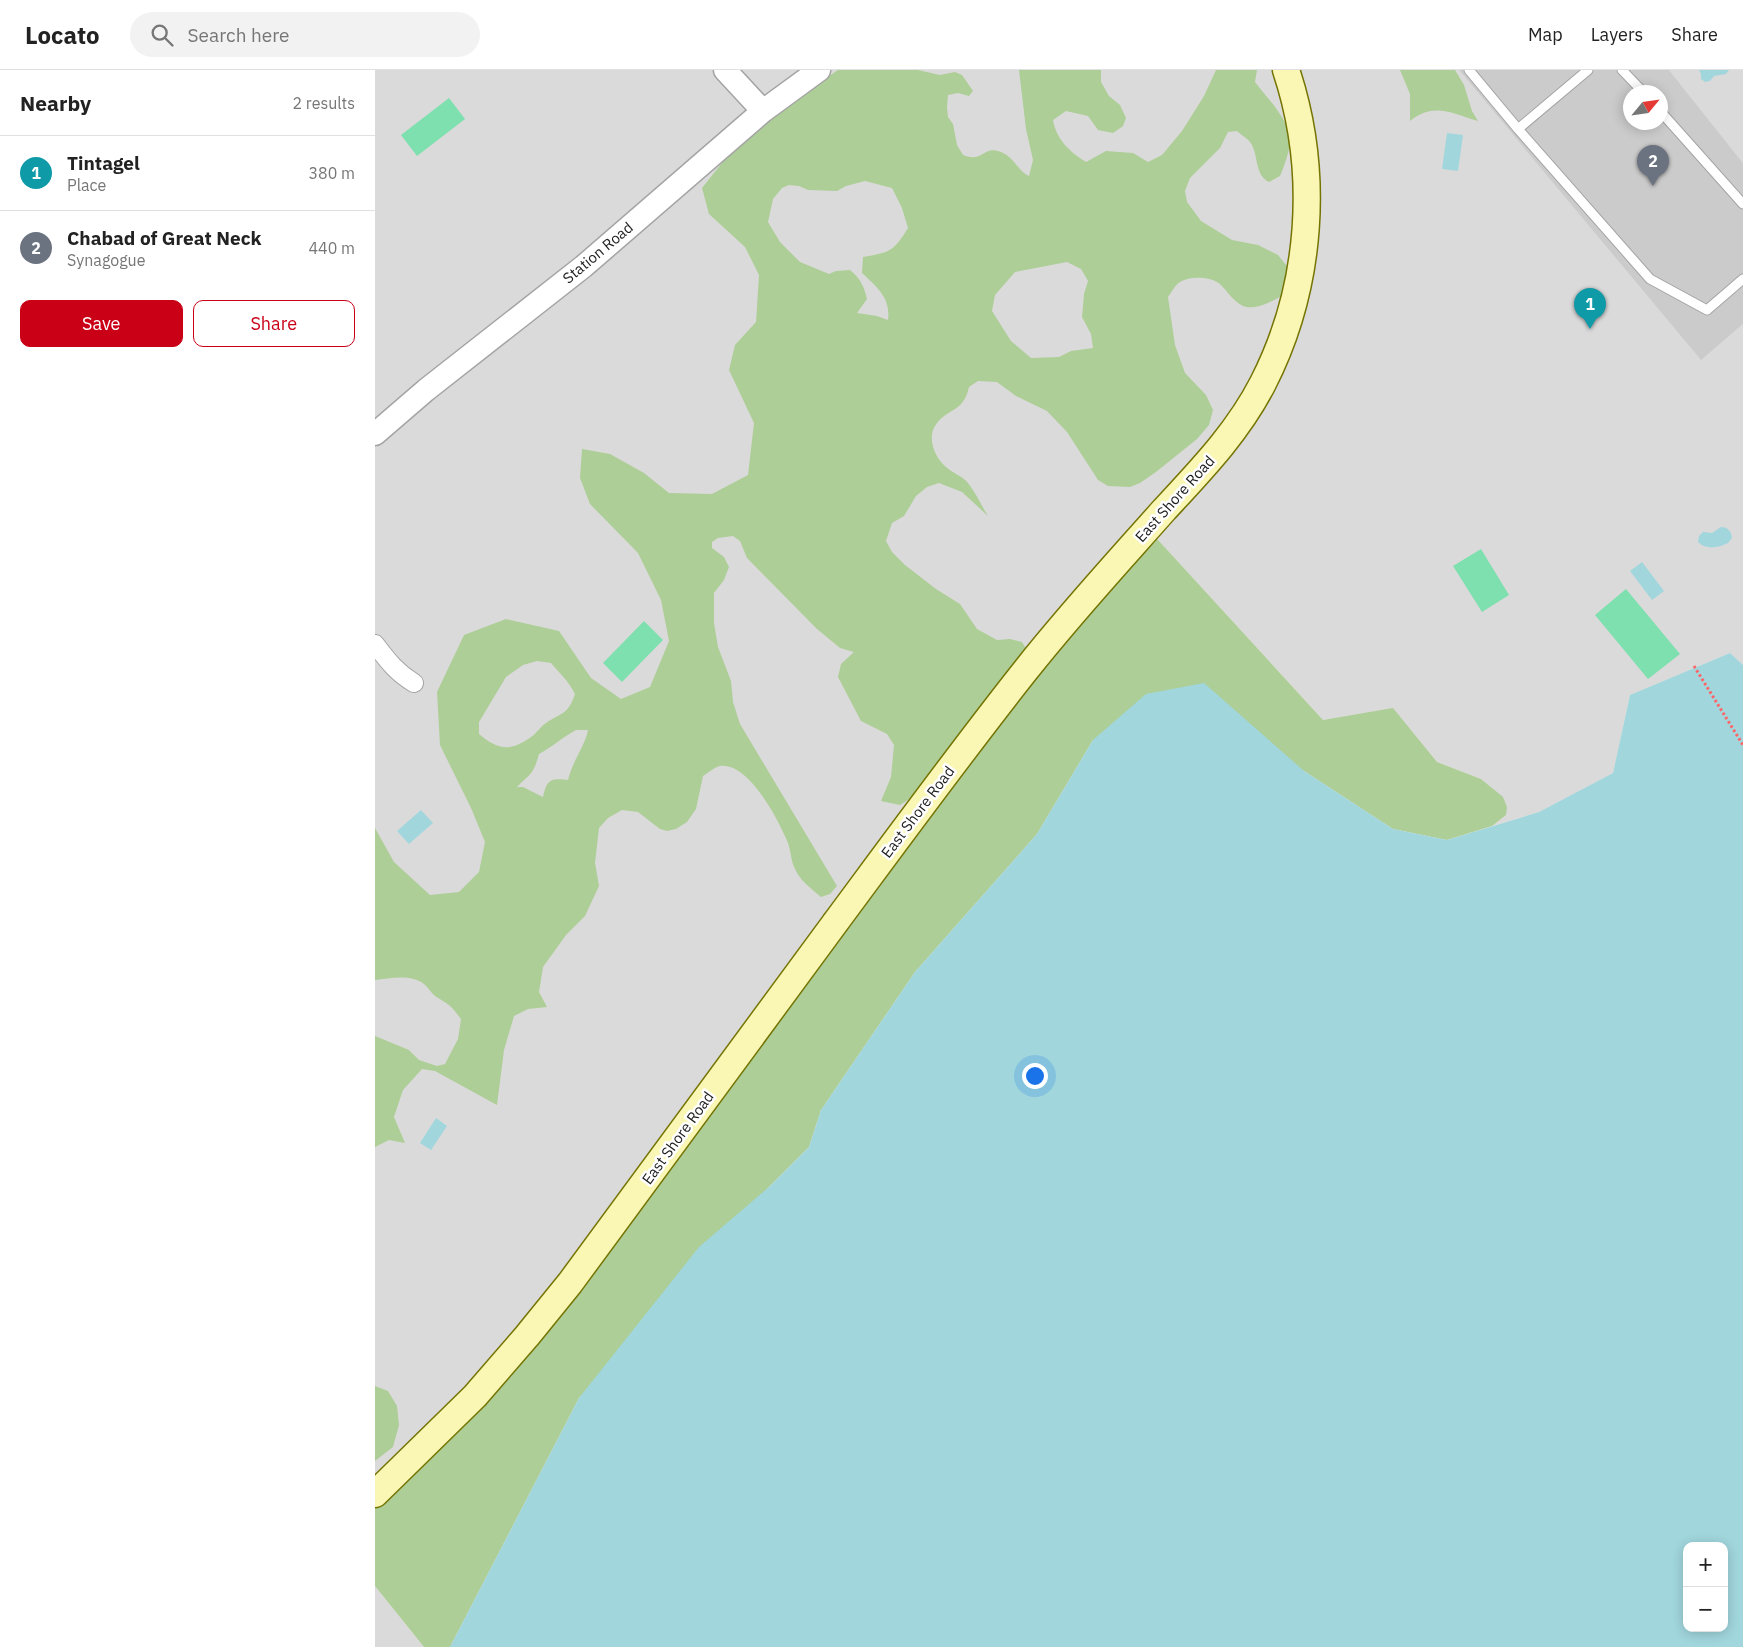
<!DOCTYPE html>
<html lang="en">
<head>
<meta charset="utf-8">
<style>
	body { margin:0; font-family:"IBM Plex Sans",sans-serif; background:#f2f2f2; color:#222 }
	.controls { position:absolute; right:15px; bottom:15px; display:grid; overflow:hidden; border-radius:10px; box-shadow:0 2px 12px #0003 }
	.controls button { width:45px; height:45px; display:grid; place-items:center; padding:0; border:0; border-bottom:1px solid #e0e0e0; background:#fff; color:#222; font:25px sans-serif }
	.compass { position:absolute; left:1248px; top:15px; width:45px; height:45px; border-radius:50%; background:#fff; box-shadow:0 2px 12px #0003; rotate:61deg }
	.you { position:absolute; left:659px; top:1005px; width:18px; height:18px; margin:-12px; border:4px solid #fff; border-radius:50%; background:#1a73e8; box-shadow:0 0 0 8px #1a73e833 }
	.badge { display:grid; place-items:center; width:32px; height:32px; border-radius:50%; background:#c90016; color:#fff; font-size:16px; font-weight:700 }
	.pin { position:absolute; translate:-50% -41px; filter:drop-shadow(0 1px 2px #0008) }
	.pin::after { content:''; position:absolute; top:26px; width:18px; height:15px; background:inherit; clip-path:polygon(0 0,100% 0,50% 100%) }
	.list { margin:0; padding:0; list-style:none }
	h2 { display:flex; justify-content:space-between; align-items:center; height:65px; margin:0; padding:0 20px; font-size:21px }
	h2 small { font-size:16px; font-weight:400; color:#767676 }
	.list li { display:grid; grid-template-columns:32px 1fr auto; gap:15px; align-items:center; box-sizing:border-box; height:75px; padding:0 20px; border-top:1px solid #e0e0e0 }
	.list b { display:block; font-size:19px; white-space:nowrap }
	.list p { margin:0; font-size:16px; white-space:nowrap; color:#767676 }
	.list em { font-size:16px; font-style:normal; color:#767676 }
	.actions { display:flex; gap:10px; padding:15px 20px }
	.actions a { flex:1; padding:11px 0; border:1px solid #c90016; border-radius:10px; text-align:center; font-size:18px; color:#c90016 }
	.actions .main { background:#c90016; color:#fff }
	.icon { flex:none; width:28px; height:28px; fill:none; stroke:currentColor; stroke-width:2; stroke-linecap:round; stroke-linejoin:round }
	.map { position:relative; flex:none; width:1368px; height:1577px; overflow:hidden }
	header { display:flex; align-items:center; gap:30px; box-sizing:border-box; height:70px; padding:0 25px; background:#fff; border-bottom:1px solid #e0e0e0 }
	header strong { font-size:24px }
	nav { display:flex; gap:28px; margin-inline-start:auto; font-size:18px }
	.search { width:350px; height:45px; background:#f2f2f2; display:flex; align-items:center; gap:12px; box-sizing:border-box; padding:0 18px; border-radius:28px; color:#767676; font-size:19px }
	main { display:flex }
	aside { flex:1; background:#fff }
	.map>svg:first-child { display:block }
</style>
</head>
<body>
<header>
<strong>Locato</strong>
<div class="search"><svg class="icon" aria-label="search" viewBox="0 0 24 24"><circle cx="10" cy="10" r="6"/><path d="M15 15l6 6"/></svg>Search here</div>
<nav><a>Map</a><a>Layers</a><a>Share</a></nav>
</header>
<main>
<aside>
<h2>Nearby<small>2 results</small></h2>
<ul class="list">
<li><span class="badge" style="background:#0f9aa8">1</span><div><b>Tintagel</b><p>Place</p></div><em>380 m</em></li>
<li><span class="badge" style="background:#6b7280">2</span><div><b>Chabad of Great Neck</b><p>Synagogue</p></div><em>440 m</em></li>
</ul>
<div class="actions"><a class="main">Save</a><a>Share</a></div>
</aside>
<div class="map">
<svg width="1368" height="1577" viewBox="0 0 1368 1577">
	<rect width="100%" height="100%" fill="#eee9e2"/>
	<path fill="#dbdada" d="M 0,0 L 1084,0 L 1326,289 L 1368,254 L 1368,595 L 1355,583 L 1255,625 L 1238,703 L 1164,742 L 1117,756 L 1131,745 L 1106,709 L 1062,692 L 1018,639 L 948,650 L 773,459 L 266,1118 L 0,1424 Z
		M 1294,0 L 1368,0 L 1368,93 Z
		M 0,1516 L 49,1577 L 0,1577 Z"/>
	<path fill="#cbcbcb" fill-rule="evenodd" d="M 1084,0 L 1294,0 L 1368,93 L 1368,254 L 1326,290 ZM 1256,22 L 1286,22 L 1286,52 L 1256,52 Z"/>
	<path fill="#adce96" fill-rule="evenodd" d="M 463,0 L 543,0 L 565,5 L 580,2 L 587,5 L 598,21 L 594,26 L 583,23 L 573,25 L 572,37 L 573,47 L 578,54 L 582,75 L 588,85 C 591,86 597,88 600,87 C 609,86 611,78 623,81 C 639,85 642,101 654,106 L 658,90 L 651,59 L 644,0 L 726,0 L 726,12 L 734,26 L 745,35 L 751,48 L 748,56 L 738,63 L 723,60 L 713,46 L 691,41 L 678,50 C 681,69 695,82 711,92 L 731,81 L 758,83 L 773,92 L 787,85 L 807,61 L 829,26 L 841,0 L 882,0 L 880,12 C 892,28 912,47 915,68 C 916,78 909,97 905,106 L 894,112 C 879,105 884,84 875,72 C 872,68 866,65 862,61 L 853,62 L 845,78 L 815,108 L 810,121 L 812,132 L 826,151 L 857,170 L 883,175 L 903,185 L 915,200 L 908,225 C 898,231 880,241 868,236 C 858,231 853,222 846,215 C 837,206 815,206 805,212 C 800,215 796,223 793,227 L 800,275 L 810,303 L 831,325 L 838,340 L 834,355 L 822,369 L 781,402 L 765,413 L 755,417 L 733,416 L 723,410 L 692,362 L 672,341 L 641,326 L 622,312 L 603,311 L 594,317 C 588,344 572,337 560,356 C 552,369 560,388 571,397 C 577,403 588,406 593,413 C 601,423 606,435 613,446 L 587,422 L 564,413 L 552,417 L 541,426 L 529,446 L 517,453 L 511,471 L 517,482 L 530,495 L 561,519 L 585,534 L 602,559 L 622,570 L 635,569 L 647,572 L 653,582 L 545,722 L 525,735 L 506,731 L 516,707 L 519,675 L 512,664 L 486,651 L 463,607 L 466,594 L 479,582 L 465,578 L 442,559 L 372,488 L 365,471 L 358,466 L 343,468 L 337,472 L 337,478 L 349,487 L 354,497 L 349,510 L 339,523 L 339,553 L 343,577 L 356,611 L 358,632 L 365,654 L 462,816 L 455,824 L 446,827 C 437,819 425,811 420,799 C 416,791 416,782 413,773 C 404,751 374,692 345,696 C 340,697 333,703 328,706 L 321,739 L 312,752 L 301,759 L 292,761 L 285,759 L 263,742 L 247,740 L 233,748 L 224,758 L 220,793 L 224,816 L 210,846 L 191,865 L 168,897 L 164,922 L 172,937 L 153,939 L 139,946 L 129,980 L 122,1035 L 60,1001 L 47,999 L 28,1020 L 19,1047 L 30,1073 L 14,1070 L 0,1077 L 0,966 L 34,980 L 44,990 L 62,996 L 70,994 L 83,969 L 86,949 C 76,935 73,934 60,926 C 56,923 53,917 49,914 C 37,904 15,908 0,910 L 0,758 L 19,792 L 55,825 L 84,822 L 104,802 L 110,772 L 96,738 L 65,675 L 62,622 L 89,565 L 131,549 L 184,561 L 216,608 L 246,629 L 275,617 L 294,571 L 286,530 L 263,483 L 215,434 L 205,408 L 207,379 L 235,384 L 269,403 L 294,423 L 337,424 L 373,405 L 379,353 L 354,300 L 360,275 L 381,252 L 384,205 L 370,177 L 334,144 L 327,118 L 350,89 L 419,30 ZM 490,111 L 517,118 L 527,138 L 533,158 C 518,182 516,182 488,187 L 487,203 C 502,217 516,228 513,250 L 502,246 L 482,243 L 492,229 C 489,216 485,208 475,200 L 461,201 L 454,204 L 425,192 L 405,172 L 393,152 L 398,129 L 407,118 L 414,115 L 424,116 L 433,120 L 462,121 L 471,116 ZM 692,192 L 706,199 L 713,211 L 709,224 L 707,247 L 716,264 L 718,278 L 696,281 L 684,287 L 656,288 L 636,271 L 617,241 L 620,225 L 640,202 ZM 162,591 L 176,593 C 186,605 193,610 200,624 C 193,645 187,642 171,653 C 165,657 162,663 156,667 C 135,682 123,680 104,664 L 104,652 L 131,607 L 148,595 ZM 201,660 L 213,660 C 210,676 197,692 193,710 C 175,708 172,710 168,727 L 148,717 L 142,717 C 156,703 158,705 164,684 C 177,677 188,667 201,660 Z
		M 1025,0 L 1080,0 L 1089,15 L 1097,41 L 1103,51 C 1076,43 1059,32 1035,51 L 1035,24 Z
		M 773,459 L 948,650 L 1018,638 L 1062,692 L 1106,709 L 1128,727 L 1132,737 L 1131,745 L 1117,756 L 1072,770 L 1018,759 L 929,701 L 718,670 L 662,764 L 540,902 L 446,1040 L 434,1077 L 394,1117 L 204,1328 L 75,1577 L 49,1577 L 0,1516 L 0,1424 L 93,1334 Z
		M 0,1316 L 13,1321 L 22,1336 L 24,1355 L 18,1377 L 0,1391 Z"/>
	<path fill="#7edfaf" d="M 74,28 L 90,49 L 42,86 L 26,65 Z
		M 1106,479 L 1134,525 L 1107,542 L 1078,496 Z
		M 1251,519 L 1305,584 L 1273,609 L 1220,545 Z
		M 269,551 L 288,570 L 247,612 L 228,593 Z"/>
	<path fill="#a1d6dd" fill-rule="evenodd" d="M 1324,0 L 1354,0 L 1351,4 L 1339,6 L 1335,11 L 1330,12 L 1326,9 L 1326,4 Z
		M 1072,63 L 1088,65 L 1083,101 L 1067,99 Z
		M 1346,457 C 1353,457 1356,461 1357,468 L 1353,473 C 1343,478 1331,480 1323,472 L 1324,466 L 1328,462 L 1337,463 Z
		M 1267,492 L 1289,521 L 1277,530 L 1255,501 Z
		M 1355,583 L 1368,595 L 1368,1577 L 75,1577 L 204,1328 L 324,1177 L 394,1117 L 434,1077 L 446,1040 L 540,902 L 662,764 L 718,670 L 771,624 L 829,613 L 929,701 L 1018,759 L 1072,770 L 1164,742 L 1238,703 L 1255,625 ZM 1312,1476 L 1349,1476 L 1349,1558 L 1312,1558 Z
		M 46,740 L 58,753 L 34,774 L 22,761 Z
		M 61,1048 L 72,1056 L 56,1080 L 45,1073 Z"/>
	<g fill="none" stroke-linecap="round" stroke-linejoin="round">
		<g stroke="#a4a4a4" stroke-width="11">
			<path id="service" d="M 1094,0 L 1143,59 L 1275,209 L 1332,240 L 1368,209
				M 1247,0 L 1268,22
				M 1286,42 L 1368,134
				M 1143,59 L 1213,0"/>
		</g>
		<g stroke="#a4a4a4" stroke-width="20">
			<path id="minor" d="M 0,574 C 13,591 21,602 39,613"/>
		</g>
		<g stroke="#a4a4a4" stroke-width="25">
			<path id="tertiary" d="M 350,0 L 388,41
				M 0,364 L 51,320 L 209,196 L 388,41 L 444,0"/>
		</g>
		<g stroke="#747403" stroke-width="29">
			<path id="secondary" d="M 0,1424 L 100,1326 L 152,1266 L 195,1213 C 284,1093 372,973 460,853 C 523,768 585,683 650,601 C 694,545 742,493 789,440 C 826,400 863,362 888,313 C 937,217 945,102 911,0"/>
		</g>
		<path stroke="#fc6667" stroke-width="3" stroke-dasharray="2.5 2.5" stroke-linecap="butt" d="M 1319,596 L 1368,675"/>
		<use href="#service" stroke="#fff" stroke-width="9"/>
		<use href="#minor" stroke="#fff" stroke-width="18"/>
		<use href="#tertiary" stroke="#fff" stroke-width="22"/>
		<use href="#secondary" stroke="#faf6b4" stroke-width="26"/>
	</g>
	<g text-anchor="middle" stroke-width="5" stroke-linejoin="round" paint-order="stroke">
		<g font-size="15" fill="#1d1d1d" stroke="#fff">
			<text transform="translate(223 183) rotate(-40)" y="5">Station Road</text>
			<text transform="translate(800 429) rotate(-48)" y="5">East Shore Road</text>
			<text transform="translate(543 742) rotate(-53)" y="5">East Shore Road</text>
			<text transform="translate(303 1068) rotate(-54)" y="5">East Shore Road</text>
		</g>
	</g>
</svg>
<div class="controls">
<button>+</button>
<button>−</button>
</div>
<svg class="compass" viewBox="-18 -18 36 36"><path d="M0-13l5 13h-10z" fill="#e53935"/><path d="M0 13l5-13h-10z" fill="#767676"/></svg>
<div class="you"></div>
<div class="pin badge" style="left:1215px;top:259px;background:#0f9aa8">1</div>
<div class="pin badge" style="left:1278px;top:116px;background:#6b7280">2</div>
</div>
</main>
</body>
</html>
